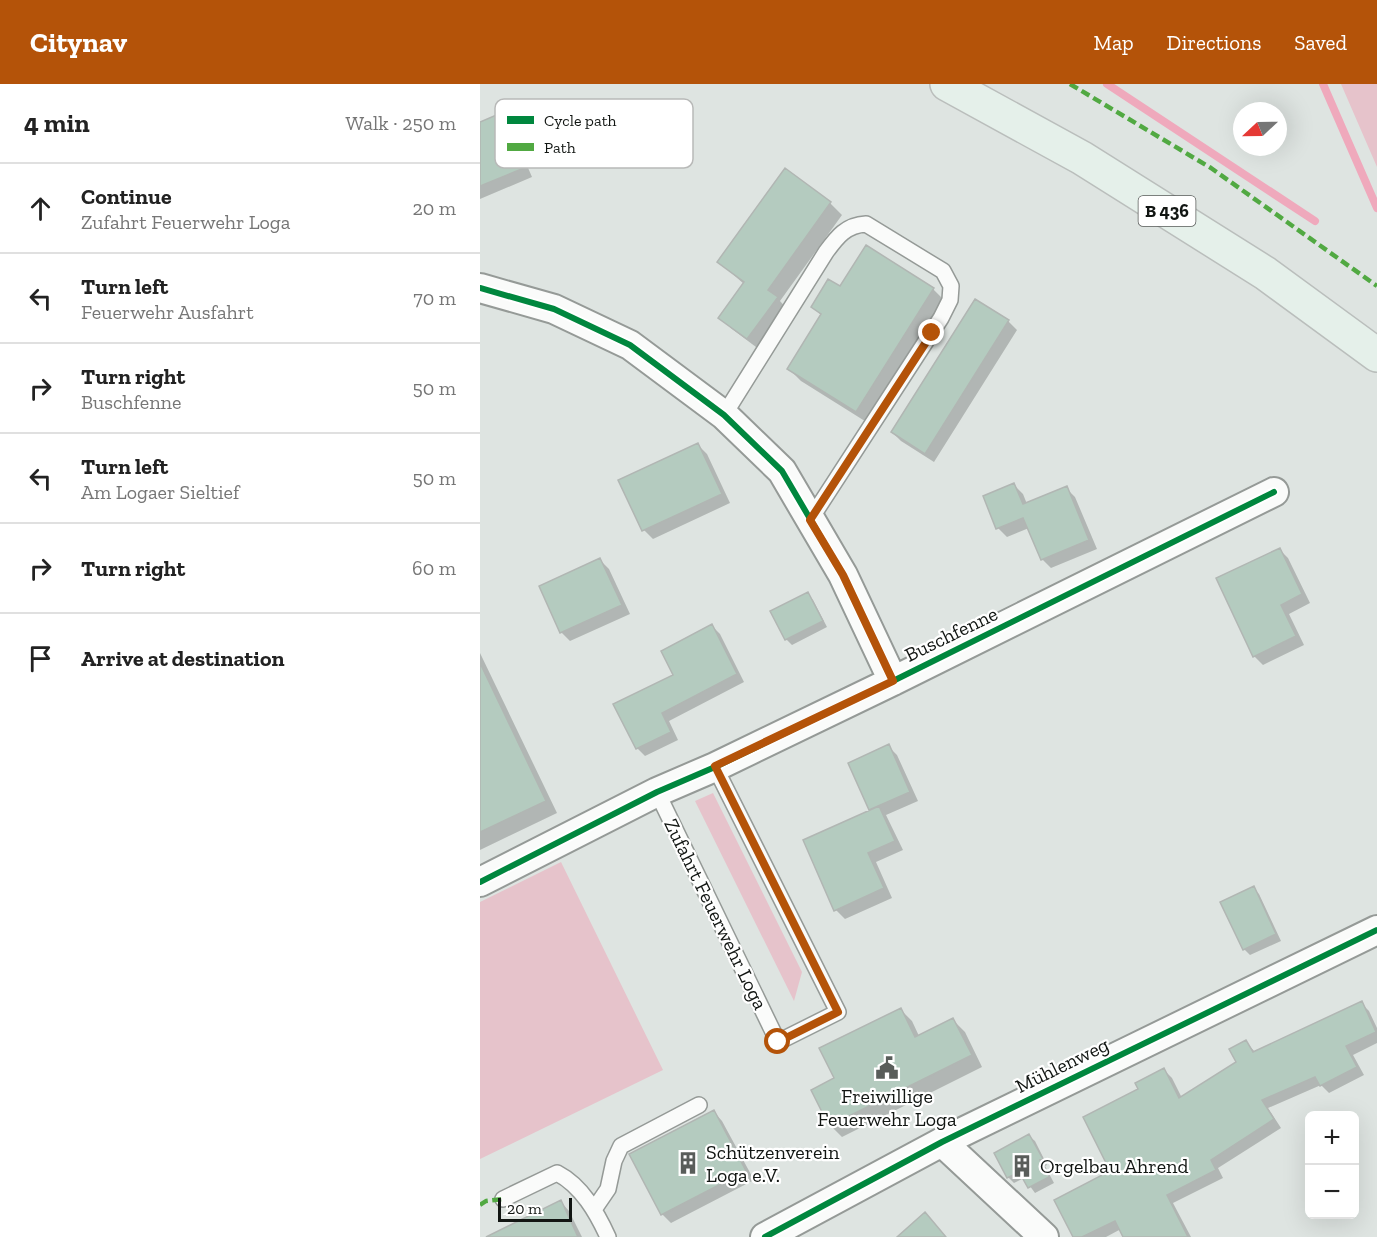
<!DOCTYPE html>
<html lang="en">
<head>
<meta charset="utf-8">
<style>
	body { margin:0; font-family:"Zilla Slab",serif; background:#f6f6f6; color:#222 }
	.controls { position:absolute; right:18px; bottom:18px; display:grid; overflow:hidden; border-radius:9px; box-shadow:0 6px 24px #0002 }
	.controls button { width:54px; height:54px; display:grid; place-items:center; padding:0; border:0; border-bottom:2px solid #e0e0e0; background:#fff; color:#222; font:30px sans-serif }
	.compass { position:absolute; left:753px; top:18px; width:54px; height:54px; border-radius:50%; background:#fff; box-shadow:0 6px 24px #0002; rotate:248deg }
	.scale { position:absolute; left:18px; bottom:15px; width:74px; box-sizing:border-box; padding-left:6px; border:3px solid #111512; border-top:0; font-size:16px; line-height:21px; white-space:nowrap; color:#111512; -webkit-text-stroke:4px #fff; paint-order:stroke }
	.stop { position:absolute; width:18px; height:18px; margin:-14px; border:4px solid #b45309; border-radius:50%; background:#fff }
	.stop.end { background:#b45309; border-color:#fff; box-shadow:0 2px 6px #0008 }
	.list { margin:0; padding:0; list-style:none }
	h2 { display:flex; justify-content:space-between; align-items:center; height:78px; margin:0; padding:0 24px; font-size:26px }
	h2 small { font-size:20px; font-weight:400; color:#767676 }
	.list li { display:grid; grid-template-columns:39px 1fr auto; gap:18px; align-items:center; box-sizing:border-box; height:90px; padding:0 24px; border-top:2px solid #e0e0e0 }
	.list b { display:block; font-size:22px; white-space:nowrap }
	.list p { margin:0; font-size:20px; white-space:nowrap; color:#767676 }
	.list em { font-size:20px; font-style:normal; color:#767676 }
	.icon { flex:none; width:33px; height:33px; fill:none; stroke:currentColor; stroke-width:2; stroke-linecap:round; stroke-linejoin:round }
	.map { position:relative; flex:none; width:897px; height:1153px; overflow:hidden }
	header { display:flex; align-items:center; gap:36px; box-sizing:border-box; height:84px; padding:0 30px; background:#b45309; color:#fff }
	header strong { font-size:28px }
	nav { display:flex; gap:33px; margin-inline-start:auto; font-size:21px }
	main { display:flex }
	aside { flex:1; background:#fff }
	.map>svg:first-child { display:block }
</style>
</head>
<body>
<header>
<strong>Citynav</strong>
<nav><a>Map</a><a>Directions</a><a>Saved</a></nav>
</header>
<main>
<aside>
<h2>4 min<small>Walk · 250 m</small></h2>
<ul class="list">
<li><svg class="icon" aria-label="ahead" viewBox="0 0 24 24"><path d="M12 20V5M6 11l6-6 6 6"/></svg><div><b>Continue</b><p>Zufahrt Feuerwehr Loga</p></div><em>20 m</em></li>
<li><svg class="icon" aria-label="left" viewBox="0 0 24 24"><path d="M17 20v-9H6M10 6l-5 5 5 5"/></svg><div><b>Turn left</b><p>Feuerwehr Ausfahrt</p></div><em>70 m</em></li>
<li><svg class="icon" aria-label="right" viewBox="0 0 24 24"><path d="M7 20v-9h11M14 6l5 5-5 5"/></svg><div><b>Turn right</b><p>Buschfenne</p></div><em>50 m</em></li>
<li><svg class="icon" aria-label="left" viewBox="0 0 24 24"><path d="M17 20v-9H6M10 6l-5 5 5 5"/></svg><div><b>Turn left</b><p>Am Logaer Sieltief</p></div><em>50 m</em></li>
<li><svg class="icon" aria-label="right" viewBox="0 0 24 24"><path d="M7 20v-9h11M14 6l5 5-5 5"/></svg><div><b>Turn right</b></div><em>60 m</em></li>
<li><svg class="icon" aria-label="arrive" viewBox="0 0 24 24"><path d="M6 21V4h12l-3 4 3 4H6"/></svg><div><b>Arrive at destination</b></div></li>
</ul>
</aside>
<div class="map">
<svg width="897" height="1153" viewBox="0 0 897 1153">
	<rect width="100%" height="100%" fill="#dee4e1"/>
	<path fill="#e6c3cb" d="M 861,0 L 897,0 L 897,83 Z
		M 233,709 L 322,888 L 314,917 L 215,717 Z
		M 81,778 L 183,986 L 0,1075 L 0,818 Z"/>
	<path fill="#0003" d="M 20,31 L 29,40 L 52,93 L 0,115 L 0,40 Z
		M 305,86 L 350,119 L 362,131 L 300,217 L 308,226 L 280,266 L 252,245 L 240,234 L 264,200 L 239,178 Z
		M 361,205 L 453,205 L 465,217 L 388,339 L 321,297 L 309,285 L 342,232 L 333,223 Z
		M 495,217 L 528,237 L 537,246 L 454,378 L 421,357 L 412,348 Z
		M 218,361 L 227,370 L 250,419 L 173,455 L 164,446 L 140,397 Z
		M 534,401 L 543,410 L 547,420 L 586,404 L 595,413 L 617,465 L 571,484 L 562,475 L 549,444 L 527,453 L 518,444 L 505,413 Z
		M 799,465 L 808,474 L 830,519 L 809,530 L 824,561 L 783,581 L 774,572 Z
		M 120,476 L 129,485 L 150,530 L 90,557 L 81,548 Z
		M 328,510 L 333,516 L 347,543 L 312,561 L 306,555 Z
		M 232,542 L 240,550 L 264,598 L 189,637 L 198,656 L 165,672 L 157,664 L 195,592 Z
		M 0,569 L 77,729 L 0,766 Z
		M 408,662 L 417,671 L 438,717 L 406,731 L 423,766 L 396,778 L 412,814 L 365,835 L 356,826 L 392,726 L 391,725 Z
		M 773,804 L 779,810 L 801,857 L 770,871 L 764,865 Z
		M 881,919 L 889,927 L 897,944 L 897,959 L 873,971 L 884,991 L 849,1009 L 841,1001 L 788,1024 L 801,1044 L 738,1084 L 743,1094 L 693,1119 L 711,1153 L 645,1153 L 641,1145 L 626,1153 L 595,1153 L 632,1088 L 660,1006 L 684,986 L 692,994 L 702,1014 L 758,978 L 766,958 L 775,968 Z
		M 420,925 L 432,937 L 439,952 L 473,936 L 485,948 L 502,983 L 362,1053 L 350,1041 Z
		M 234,1028 L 242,1037 L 274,1096 L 191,1139 L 182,1130 Z
		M 549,1052 L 555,1057 L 567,1081 L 565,1082 L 574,1099 L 555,1109 L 544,1094 L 534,1099 L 528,1093 Z
		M 81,1118 L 89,1127 L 102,1153 L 28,1153 Z"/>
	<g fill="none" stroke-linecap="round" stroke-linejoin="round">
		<path stroke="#efa9bc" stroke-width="8" d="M 627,0 L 835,137
			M 843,0 L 897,124"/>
	</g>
	<path fill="#b4cbbf" stroke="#b1b6b3" stroke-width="1.5" d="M 21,29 L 44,84 L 0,102 L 0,38 Z
		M 305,84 L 351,118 L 288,206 L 298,213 L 267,255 L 238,234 L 264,198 L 237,178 Z
		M 386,161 L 454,204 L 376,328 L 307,285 L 341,230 L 331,223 L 348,195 L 360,202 Z
		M 495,215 L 529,236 L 445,370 L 411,348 Z
		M 218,359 L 242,410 L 162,447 L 138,396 Z
		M 534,399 L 543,420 L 587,402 L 609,456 L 561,476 L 543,434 L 516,445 L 503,412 Z
		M 800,464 L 822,510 L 801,521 L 816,552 L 773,573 L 736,494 Z
		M 120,474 L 142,521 L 80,549 L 59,502 Z
		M 328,508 L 343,537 L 305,556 L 290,527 Z
		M 232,540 L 257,590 L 182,629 L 191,648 L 156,665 L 133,620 L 193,591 L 181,567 Z
		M 0,579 L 66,717 L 0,748 Z
		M 409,660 L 430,708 L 389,726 L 368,679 Z
		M 399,722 L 415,757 L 388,769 L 404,804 L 354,827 L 323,756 Z
		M 774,802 L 796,850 L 763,866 L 740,818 Z
		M 882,917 L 896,948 L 866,962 L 877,983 L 840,1002 L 835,993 L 782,1016 L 794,1035 L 731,1076 L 736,1086 L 687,1111 L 708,1153 L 643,1153 L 635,1137 L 602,1153 L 593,1153 L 574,1116 L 630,1087 L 603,1033 L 658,1005 L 655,999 L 684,984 L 699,1014 L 756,978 L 749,965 L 766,956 L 773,968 Z
		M 421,924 L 435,953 L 473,934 L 492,971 L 349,1042 L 331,1006 L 354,994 L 339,964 Z
		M 234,1026 L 266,1087 L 181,1131 L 149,1070 Z
		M 549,1050 L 563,1075 L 560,1076 L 569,1093 L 548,1104 L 539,1088 L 527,1094 L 514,1069 Z
		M 81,1116 L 98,1153 L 6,1153 Z
		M 445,1128 L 466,1153 L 417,1153 Z"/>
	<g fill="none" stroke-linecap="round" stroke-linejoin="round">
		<g stroke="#959a97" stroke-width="18">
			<path id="lane" d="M 244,331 L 346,168 C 357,153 366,141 386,140 L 463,187 L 471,202 L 470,216 L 461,234 L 330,436
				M 177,708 L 298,958 L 358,928 L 235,683
				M 23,1115 L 77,1089 C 102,1102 117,1129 128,1153
				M 115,1124 L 128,1105 L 134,1077 L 141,1062 L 219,1021"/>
		</g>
		<g stroke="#959a97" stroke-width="32">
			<path id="street" d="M 0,204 L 74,225 L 150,261 L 244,331 L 302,387 L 363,491 L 413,597
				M 0,798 L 177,708 L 235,683 L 413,597 L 794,408
				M 462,1058 L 564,1153
				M 285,1153 L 462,1058 L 897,846"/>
		</g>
		<g stroke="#babebc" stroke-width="36">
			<path id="primary" d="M 467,0 L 602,74 L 785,189 L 897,271"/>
		</g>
		<use href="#lane" stroke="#fafbfa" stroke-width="15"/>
		<use href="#street" stroke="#fafbfa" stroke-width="28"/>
		<use href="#primary" stroke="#e5f0ea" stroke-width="33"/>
		<path stroke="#51a942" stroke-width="4.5" stroke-dasharray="9 4.5" stroke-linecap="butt" d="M 590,0 L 731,84 L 897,202
			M 0,1121 L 6,1117 L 23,1115"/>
		<g stroke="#fff" stroke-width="10">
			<path id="cycleway" d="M 0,204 L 74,225 L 150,261 L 244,331 L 302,387 L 363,491 L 413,597
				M 0,798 L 177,708 L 235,683 L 413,597 L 794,408
				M 285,1153 L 462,1058 L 897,846"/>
		</g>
		<use href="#cycleway" stroke="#00873e" stroke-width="6"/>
	</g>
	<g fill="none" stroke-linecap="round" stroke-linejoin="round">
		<path stroke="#b45309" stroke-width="8" d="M 298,958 L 358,928 L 235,682 L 413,597 L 363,491 L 330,436 L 452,249"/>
	</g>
	<defs>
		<g id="civic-bare" transform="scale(1.8)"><path d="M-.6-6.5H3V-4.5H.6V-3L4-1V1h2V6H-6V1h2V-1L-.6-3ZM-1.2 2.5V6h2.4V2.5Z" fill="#595d5a" stroke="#fff" stroke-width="2.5" paint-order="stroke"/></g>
		<g id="building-bare" transform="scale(1.8)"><path d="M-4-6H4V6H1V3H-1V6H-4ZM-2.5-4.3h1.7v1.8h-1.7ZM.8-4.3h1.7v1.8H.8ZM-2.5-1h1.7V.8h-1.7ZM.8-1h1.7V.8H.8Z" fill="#595d5a" stroke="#fff" stroke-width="2.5" paint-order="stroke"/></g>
	</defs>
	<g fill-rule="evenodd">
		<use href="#civic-bare" x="407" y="984"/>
		<use href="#building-bare" x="208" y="1079"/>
		<use href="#building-bare" x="542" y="1082"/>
	</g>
	<g text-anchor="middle" stroke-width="4.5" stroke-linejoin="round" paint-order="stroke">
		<rect fill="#fff" stroke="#585b59" stroke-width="1.5" x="658.5" y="112" width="57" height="30" rx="4.5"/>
		<g font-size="18" font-weight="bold" fill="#111512">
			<text x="687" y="133">B 436</text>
		</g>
		<g font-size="20" fill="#111512" stroke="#fff">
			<text transform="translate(471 550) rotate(-26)" y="7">Buschfenne</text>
			<text transform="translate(236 830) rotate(64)" y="7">Zufahrt Feuerwehr Loga</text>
			<text transform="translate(582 981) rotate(-26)" y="7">Mühlenweg</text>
		</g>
		<g font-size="20" fill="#111512" stroke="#fff" text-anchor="start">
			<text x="407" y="1019" text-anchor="middle">Freiwillige<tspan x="407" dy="23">Feuerwehr Loga</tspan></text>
			<text x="226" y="1075">Schützenverein<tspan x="226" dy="23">Loga e.V.</tspan></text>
			<text x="560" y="1089">Orgelbau Ahrend</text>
		</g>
	</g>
	<rect x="15" y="15" width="198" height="69" rx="9" fill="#fff" stroke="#b8b9b8" stroke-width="1.5"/>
	<rect x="27" y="32" width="27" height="8" fill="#00873e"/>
	<rect x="27" y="59" width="27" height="8" fill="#51a942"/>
	<g font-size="16" fill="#111512">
		<text x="64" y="42">Cycle path</text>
		<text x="64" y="69">Path</text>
	</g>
</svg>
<div class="controls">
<button>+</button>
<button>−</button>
</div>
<svg class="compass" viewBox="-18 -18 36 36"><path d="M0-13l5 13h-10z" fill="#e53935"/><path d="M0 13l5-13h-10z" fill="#767676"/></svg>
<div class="scale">20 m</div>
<div class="stop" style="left:298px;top:958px"></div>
<div class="stop end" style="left:452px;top:249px"></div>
</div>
</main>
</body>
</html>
